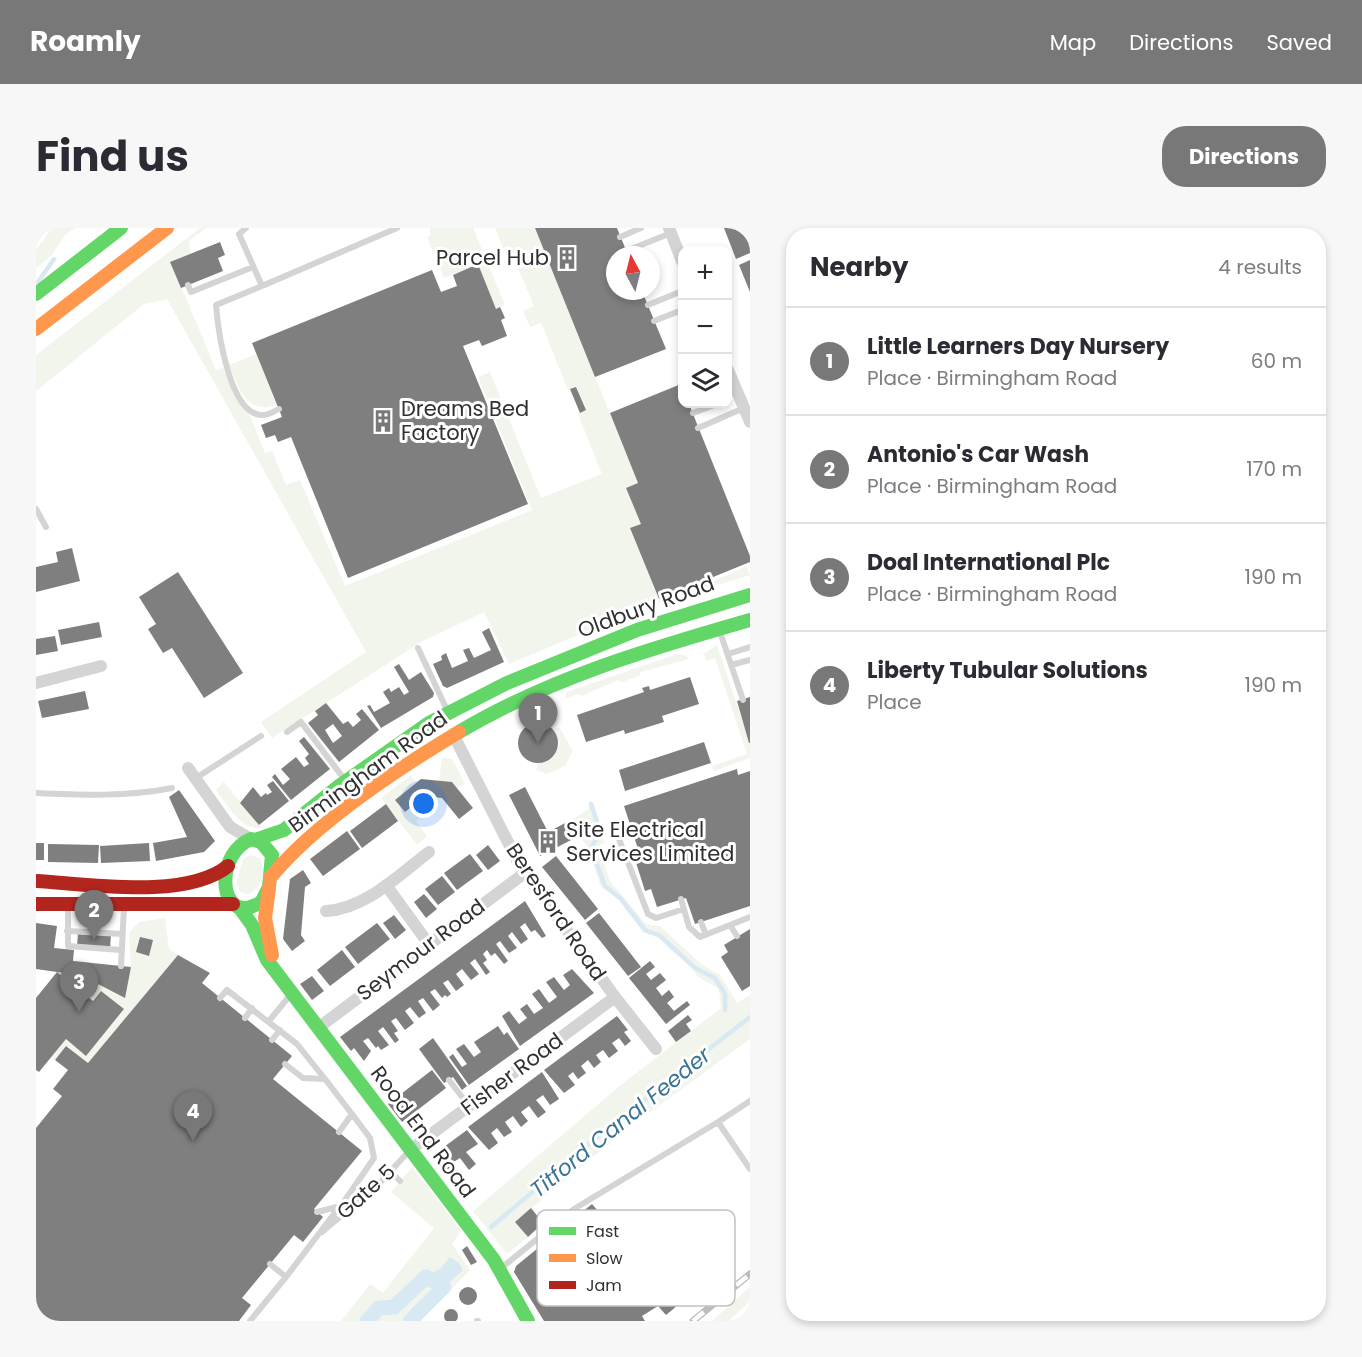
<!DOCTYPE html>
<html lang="en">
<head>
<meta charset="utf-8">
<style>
	body { margin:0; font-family:Poppins,sans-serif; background:#f7f7f7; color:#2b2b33 }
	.controls { position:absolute; right:18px; top:18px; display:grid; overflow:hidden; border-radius:12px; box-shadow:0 3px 9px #0003 }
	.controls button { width:54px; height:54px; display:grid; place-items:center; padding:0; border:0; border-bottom:2px solid #e1e1e2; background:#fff; color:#2b2b33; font:30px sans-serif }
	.compass { position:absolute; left:570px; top:18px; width:54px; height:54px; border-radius:50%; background:#fff; box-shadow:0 3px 9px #0003; rotate:353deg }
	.you { position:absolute; left:388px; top:576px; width:21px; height:21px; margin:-15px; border:4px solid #fff; border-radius:50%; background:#1a73e8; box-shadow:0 0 0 9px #1a73e833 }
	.badge { display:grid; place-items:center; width:39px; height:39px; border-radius:50%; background:#787878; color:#fff; font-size:20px; font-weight:700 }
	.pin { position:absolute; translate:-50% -50px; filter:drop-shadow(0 2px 3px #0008) }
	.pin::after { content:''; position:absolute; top:32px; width:21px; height:18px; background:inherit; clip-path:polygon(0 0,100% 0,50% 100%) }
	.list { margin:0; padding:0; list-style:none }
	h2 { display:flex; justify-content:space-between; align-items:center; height:78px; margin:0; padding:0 24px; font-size:26px }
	h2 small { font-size:20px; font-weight:400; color:#7c7c81 }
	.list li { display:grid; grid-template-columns:39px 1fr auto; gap:18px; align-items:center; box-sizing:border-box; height:108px; padding:0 24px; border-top:2px solid #e1e1e2 }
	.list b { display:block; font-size:22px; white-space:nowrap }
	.list p { margin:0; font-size:20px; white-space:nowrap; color:#7c7c81 }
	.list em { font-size:20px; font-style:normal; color:#7c7c81 }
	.icon { flex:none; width:33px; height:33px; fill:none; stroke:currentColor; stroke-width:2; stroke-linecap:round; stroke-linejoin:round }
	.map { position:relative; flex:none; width:714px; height:1093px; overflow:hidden; border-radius:24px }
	header { display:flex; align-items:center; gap:36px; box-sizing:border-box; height:84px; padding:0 30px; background:#787878; color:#fff }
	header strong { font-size:28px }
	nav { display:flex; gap:33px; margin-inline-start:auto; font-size:21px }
	.intro { display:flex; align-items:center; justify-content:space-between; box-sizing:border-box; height:144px; padding:0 36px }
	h1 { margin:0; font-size:42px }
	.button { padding:15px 27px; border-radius:24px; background:#787878; color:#fff; font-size:21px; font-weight:700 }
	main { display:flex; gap:36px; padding:0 36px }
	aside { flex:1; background:#fff; border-radius:24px; box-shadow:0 3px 9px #0003 }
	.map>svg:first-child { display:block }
</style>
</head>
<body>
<header>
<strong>Roamly</strong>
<nav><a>Map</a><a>Directions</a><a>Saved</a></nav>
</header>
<div class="intro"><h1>Find us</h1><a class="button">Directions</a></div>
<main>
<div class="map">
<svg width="714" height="1093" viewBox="0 0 714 1093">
	<rect width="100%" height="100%" fill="#fff"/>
	<path fill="#f1f5ec" d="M 16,0 L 39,0 L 30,6 L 16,27 L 0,40 L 0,22 Z
		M 164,0 L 170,0 L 153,13 L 155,25 L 135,34 L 180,142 L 187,140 L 201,173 L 214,188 L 229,225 L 236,223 L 250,257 L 264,252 L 309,358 L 496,282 L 442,149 L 454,144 L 505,270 L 566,246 L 542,186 L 550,182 L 541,159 L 532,162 L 505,95 L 494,99 L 487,83 L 498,78 L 473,18 L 467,20 L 459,0 L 499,0 L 602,255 L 590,260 L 605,296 L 594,301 L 624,375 L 610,380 L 607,373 L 581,383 L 583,390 L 473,436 L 448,384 L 385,414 L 236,510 L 225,494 L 330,424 L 131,71 L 108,76 L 0,163 L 0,127 Z
		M 394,0 L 437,0 L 469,77 L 460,81 L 442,37 L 408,50 L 391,9 L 394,8 Z
		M 220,126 L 241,177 C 210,187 203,160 193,137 Z
		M 711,338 L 714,347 L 645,368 Z
		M 681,417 L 714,516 L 714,530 L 678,543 L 676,538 L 711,526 L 679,430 L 670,433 L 668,426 Z
		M 641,426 L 649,427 L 653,431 L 605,444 L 603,448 L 586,454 L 582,452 L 546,468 L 542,466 L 529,471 L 531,464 Z
		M 523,499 L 537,523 L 529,538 L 511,546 L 500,542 L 502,536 L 517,530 L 524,516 L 518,501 Z
		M 406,530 L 416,531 L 429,556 L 421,560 L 416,554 L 403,553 Z
		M 375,547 L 380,554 L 359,572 L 369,584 L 375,579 L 384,590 L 380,593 L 391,608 L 381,617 L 345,570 Z
		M 188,554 L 225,600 C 205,603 190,575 180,562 Z
		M 558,576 L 569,615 L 562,618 L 574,653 L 610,696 L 624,698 L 665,736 L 684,747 L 701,775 L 714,767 L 714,811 L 591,901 L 479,994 L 492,1009 L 471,1026 L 437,983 L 586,856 L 685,780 L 683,761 L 661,748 L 654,735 L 632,720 L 625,710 L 607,704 L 581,669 L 565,659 L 552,619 L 545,611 L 537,591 L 553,581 L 552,577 Z
		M 214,627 L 224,630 C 231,642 225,663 211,666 L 204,664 L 200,656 L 207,631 Z
		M 129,690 L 133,721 L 142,727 L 52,835 L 31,818 L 19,832 L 15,830 L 30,811 L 51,827 L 88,782 L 65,763 L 57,773 L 21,744 L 35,746 L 34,750 L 56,764 L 62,756 L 95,739 L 93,705 L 103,694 Z
		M 376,939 L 425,1003 L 416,1016 L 434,1042 L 384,1093 L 305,1093 L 334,1056 L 347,1065 L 398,1000 L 355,964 Z
		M 714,1059 L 714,1073 L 693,1093 L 676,1093 Z"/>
	<path fill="#d9e9f3" d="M 414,1029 L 423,1035 L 427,1042 L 408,1059 L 390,1049 L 405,1040 Z"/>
	<path fill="#fff" d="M 51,0 L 86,0 L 49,32 L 0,105 L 0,55 L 29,17 L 43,3 L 45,5 Z"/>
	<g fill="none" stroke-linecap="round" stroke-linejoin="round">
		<path stroke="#d9e9f3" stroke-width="4.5" d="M 2,54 L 18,31
			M 555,576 L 564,603 L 555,620 L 569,658 L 585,671 L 609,702 L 624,708 L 659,740 L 679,750 L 689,766 L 689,782
			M 455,999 L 571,901 L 714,789"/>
		<path stroke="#d9e9f3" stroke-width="15" d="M 331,1093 L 343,1080 L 358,1079 L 390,1049 L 408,1059 L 374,1093"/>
	</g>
	<path fill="#7f7f7f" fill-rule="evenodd" d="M 499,0 L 581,0 L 592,27 L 579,27 L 579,63 L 606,63 L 630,121 L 559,149 Z
		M 688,0 L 714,0 L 714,25 L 700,31 Z
		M 184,14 L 189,27 L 182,30 L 187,43 L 145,60 L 134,34 Z
		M 714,32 L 714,64 L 703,37 Z
		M 442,36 L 460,81 L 464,79 L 469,90 L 465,92 L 471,108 L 446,118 L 443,112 L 427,118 L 492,276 L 312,350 L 255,209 L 242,214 L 239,207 L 230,210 L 225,197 L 246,189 L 216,115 L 396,42 L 405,64 L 421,58 L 417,47 Z
		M 645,156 L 646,176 L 653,176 L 714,328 L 714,334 L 623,371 L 594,300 L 605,296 L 590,260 L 602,255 L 574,185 Z
		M 540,159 L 550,182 L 544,185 L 534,161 Z
		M 36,320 L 44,353 L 0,364 L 0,339 L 22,334 L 20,324 Z
		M 142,344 L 207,445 L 168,470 L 136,420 L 127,425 L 112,401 L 120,396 L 103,369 Z
		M 63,394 L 66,409 L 25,417 L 22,402 Z
		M 453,400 L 468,434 L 411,460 L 407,458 L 397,436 L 406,432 L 405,428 L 410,425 L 416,440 L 432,433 L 427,422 L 433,420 L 438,430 L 455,422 L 446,404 Z
		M 19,408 L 22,423 L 0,427 L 0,411 Z
		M 363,436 L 373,452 L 385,444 L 398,465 L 397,469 L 345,500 L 331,478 L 334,477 L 338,484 L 354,475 L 347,464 L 353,460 L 355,464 L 363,459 L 368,467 L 373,464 L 358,439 Z
		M 654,449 L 663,476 L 626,488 L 628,494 L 589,506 L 588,502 L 550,514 L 541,487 L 608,464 L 606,460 L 613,458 L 614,462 Z
		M 49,463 L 53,481 L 6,490 L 2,473 Z
		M 714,469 L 714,515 L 713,515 L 701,473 Z
		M 290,475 L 307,496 L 312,493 L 317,499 L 325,492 L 320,486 L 326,481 L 343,502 L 303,534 L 272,495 L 282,487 L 279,483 ZM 297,496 L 306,508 L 297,515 L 289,502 Z
		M482 515a20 20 0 1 1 40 0a20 20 0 1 1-40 0Z
		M 268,509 L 294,541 L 255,572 L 236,549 L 239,546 L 247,557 L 254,551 L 245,541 L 260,529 L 268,539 L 273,536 L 269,530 L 273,526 L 263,513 Z
		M 668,514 L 675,535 L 589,563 L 583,542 Z
		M 701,541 L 702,547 L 714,543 L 714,678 L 659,696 L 650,670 L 621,679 L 615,661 L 609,663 L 596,622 L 602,621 L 588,578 Z
		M 385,551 L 416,554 L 437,580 L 423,591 L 406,570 L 389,568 L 369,584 L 359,572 Z
		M 237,553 L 253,573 L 223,597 L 204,575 L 217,559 L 225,569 L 230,565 L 231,567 L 236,564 L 231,557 Z
		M 489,559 L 512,604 L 533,593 L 541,609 L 504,628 L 473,567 Z
		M 143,562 L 179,613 L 168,624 L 120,633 L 117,615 L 151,609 L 133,569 Z
		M 350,576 L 362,593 L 326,620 L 314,603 Z
		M 311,603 L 324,621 L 287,648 L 274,631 Z
		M 0,615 L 8,615 L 8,632 L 0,632 Z
		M 113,615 L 114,633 L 65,635 L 64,618 Z
		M 12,616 L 63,617 L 62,635 L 12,634 Z
		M 452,617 L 464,633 L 452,642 L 440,627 Z
		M 434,626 L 447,643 L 421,662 L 408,645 Z
		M 520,628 L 562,681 L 549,692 L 506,639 Z
		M 267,642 L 275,655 L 269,659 L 265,707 L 269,713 L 256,723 L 247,711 L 254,651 Z
		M 406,648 L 419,664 L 402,677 L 389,661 Z
		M 388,666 L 401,681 L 390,690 L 378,674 Z
		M 489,673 L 510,708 L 506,710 L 499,702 L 495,704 L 489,695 L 484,699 L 492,711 L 485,716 L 476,704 L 472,708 L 481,720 L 473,725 L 464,713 L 460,716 L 472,733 L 468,736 L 459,725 L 455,728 L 451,722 L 447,726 L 451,732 L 447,735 L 454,744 L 450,747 L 439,731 L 434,735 L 443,746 L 435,752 L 426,741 L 420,746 L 428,757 L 420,763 L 412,752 L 407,755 L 415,766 L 411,769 L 409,767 L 406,770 L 399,761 L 394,764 L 404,777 L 397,783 L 387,770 L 382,773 L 390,785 L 383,790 L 374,779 L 369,783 L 378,795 L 369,802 L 360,790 L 355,793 L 362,803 L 358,805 L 363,812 L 359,815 L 347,799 L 342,803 L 353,817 L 345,822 L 342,818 L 340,820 L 332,810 L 327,813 L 335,823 L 328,833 L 318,820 L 315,823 L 304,809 Z
		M 563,685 L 605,739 L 592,748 L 550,695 Z
		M 358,687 L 370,702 L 359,711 L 347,695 Z
		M 0,695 L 21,698 L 18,720 L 38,722 L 37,733 L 95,739 L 89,770 L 62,756 L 56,765 L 34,749 L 35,746 L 0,741 Z
		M 341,695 L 354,711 L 322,736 L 309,719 Z
		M 714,701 L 714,758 L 706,763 L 685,729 L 692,724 L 688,717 Z
		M 42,704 L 75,706 L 74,721 L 41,719 Z
		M 104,709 L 117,712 L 113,728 L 100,724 Z
		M 306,722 L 319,739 L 294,758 L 281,742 Z
		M 142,727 L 174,745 L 166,755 L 256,828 L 237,851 L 326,923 L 278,981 L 287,989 L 267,1014 L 258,1007 L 206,1070 L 215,1077 L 203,1093 L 0,1093 L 0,900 L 26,868 L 17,861 L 32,842 L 19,832 L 30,818 L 52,835 Z
		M 614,733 L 619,739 L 610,746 L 615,752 L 624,745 L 630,752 L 620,760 L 626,768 L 633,762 L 638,769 L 631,775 L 638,783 L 651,773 L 654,777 L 630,796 L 593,750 Z
		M 536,741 L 558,765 L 484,818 L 466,788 L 473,783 L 483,796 L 491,790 L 484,781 L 491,776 L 498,786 L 507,780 L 496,766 L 503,761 L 513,775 L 521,769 L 510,754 L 518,749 L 528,762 L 534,757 L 527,747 Z
		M 21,744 L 57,773 L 65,763 L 88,781 L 50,828 L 30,811 L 3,844 L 0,842 L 0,770 Z
		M 276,748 L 288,763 L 276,772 L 264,756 Z
		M 652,787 L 656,792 L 650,796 L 655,803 L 640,814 L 632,803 Z
		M 581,788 L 592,802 L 588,804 L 595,813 L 589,818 L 583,810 L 576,815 L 582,823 L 573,830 L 567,822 L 560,827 L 565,834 L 558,840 L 552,832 L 545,838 L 550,845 L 542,851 L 537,844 L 532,848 L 539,857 L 528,865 L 508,842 Z
		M 462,798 L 468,807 L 471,804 L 483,821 L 433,857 L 413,829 L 417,826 L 426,839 L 431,836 L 420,821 L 428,816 L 438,829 L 445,824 L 438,814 Z
		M 397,810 L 431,858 L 426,862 L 417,849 L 408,855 L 383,821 Z
		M 396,842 L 410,860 L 366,894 L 352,876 Z
		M 506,844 L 523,871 L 514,877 L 507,867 L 500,872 L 510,884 L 502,890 L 493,878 L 485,884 L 492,893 L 485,899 L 477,888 L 469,894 L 476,904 L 468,909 L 461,900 L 455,905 L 462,915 L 453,922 L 432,899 Z
		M 431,902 L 442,916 L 430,924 L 440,936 L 433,942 L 424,930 L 416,935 L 426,947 L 422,950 L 419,947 L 414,950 L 397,927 Z
		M 556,976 L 576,999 L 622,1078 L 606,1088 L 609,1093 L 508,1093 L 478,1044 L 480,1038 Z
		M 495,980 L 507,995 L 492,1009 L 479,994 Z
		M 431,1018 L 441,1034 L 435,1037 L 426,1022 Z
		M 664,1042 L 672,1052 L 630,1087 L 622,1078 Z
		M423 1068a9 9 0 1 1 18 0a9 9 0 1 1-18 0Z
		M408 1088a7 7 0 1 1 14 0a7 7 0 1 1-14 0Z"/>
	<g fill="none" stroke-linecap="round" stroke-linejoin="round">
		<path stroke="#d4d4d4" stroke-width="6" d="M 210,0 L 203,6 L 226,58 L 361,0
			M 0,9 L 7,0
			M 584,9 L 605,0
			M 590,23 L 635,5
			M 152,57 L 155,64 L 217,39
			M 226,58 L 180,77 C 182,102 193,185 225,187 C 231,188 238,183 243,181
			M 612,77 L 646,63
			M 618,93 L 646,82
			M 657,185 L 681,176
			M 662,200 L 708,180
			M 0,281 L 10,299
			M 684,404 L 707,472
			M 382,420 L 411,482
			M 692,426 L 714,419
			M 695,437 L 714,432
			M 251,504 L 265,494 L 309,552
			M 160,550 L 225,508
			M 0,565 C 45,567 91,569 136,560
			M 581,606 L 612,686 L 620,690 L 648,681
			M 645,671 L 653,699 L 664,709 L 714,689
			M 32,679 L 32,718 L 85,722
			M 665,694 L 670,707
			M 694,697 L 701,708
			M 31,703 L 86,706
			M 85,738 L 88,679
			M 184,770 L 191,762 L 261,816 L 289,851 L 267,850 L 249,836
			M 209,790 L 216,780
			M 233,793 L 255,766
			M 236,812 L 244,802
			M 289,851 L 316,886 L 303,904
			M 413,852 L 433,878
			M 714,873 L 682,894 L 714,941
			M 355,944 L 364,953
			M 281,984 L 305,978 L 338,930 L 334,910 L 316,886
			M 286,1004 L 342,957 L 373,923
			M 234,1036 L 250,1049 L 304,978
			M 464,1041 L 538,981 L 682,894
			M 214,1093 L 250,1049
			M 441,1093 L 442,1093"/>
		<path stroke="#d4d4d4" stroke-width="12" d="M 633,0 L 646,33
			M 692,142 L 714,194
			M 0,455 L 65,438
			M 417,506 L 483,636 L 579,769 L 620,821
			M 152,540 L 194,599 L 215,611
			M 350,657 L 392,715
			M 290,683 C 329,681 363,647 393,624
			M 282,800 L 490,644
			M 374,922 L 579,769"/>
		<path stroke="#63d668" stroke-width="14" d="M 0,66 L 85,0
			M 423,504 C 514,450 613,421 714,392
			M 215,611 L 225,614 L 236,627 L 233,659 L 225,675 C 221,676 216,679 211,680 C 182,683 181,625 215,611 Z
			M 219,612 L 248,602 L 303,558 L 393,495 L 471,455 L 601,402 L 714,367
			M 203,679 L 216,697 L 231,732 L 458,1032 L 492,1093"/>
		<path stroke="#ff974d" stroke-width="14" d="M 0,101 L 131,0
			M 234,650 C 280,594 361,541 423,504
			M 233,660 L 229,690 L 236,727"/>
		<path stroke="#b3261e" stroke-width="14" d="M 0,653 C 52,656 150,672 192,638
			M 0,676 L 197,676"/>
		<g stroke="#bcbcbc" stroke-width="7">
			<path id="rail" d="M 657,1093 L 714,1046"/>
		</g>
		<use href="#rail" stroke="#fff" stroke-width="4.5" stroke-dasharray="14" stroke-linecap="butt"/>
	</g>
	<defs>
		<g id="building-bare" transform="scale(1.8)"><path d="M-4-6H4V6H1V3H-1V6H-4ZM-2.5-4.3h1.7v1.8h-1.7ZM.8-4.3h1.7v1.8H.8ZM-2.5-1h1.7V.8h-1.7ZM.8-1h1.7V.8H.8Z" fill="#787878" stroke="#fff" stroke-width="2.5" paint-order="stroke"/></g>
	</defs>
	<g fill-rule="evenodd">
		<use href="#building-bare" x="531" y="30"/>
		<use href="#building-bare" x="347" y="193"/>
		<use href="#building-bare" x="512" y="614"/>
	</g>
	<g text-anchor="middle" stroke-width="6" stroke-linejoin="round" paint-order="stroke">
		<g font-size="21" fill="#303030" stroke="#fff" text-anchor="start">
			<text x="513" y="37" text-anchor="end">Parcel Hub</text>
			<text x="365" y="188">Dreams Bed<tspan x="365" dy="24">Factory</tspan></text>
			<text x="530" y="609">Site Electrical<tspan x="530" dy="24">Services Limited</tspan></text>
		</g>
		<g font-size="21" fill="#303030" stroke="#fff">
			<text transform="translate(610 379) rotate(-20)" y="7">Oldbury Road</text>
			<text transform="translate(332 544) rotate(-36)" y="7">Birmingham Road</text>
			<text transform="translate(520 684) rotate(56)" y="7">Beresford Road</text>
			<text transform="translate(385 722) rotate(-37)" y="7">Seymour Road</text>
			<text transform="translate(476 846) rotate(-37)" y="7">Fisher Road</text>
			<text transform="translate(387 904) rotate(53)" y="7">Rood End Road</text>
			<text transform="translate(330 964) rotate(-42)" y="7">Gate 5</text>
		</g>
		<g font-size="22" font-style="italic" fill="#397496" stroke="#fff">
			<text transform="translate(584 894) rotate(-39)" y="8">Titford Canal Feeder</text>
		</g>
	</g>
	<rect x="501" y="982" width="198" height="96" rx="9" fill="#fff" stroke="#c1c1c1" stroke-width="1.5"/>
	<rect x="513" y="999" width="27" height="8" fill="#63d668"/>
	<rect x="513" y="1026" width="27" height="8" fill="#ff974d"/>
	<rect x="513" y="1053" width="27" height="8" fill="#b3261e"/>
	<g font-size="16" fill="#303030">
		<text x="550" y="1009">Fast</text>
		<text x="550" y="1036">Slow</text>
		<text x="550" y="1063">Jam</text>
	</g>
</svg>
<div class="controls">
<button>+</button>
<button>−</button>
<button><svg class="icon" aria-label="layers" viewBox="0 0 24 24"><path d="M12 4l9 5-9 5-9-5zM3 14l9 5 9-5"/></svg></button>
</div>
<svg class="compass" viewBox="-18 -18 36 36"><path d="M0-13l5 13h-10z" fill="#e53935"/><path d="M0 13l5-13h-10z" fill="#7c7c81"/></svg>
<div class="you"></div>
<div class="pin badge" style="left:502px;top:515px">1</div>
<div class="pin badge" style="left:58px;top:712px">2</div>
<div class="pin badge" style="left:43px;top:784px">3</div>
<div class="pin badge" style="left:157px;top:913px">4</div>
</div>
<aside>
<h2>Nearby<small>4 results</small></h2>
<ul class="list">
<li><span class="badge">1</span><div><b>Little Learners Day Nursery</b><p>Place · Birmingham Road</p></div><em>60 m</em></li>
<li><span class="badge">2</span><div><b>Antonio's Car Wash</b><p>Place · Birmingham Road</p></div><em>170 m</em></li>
<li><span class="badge">3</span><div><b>Doal International Plc</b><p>Place · Birmingham Road</p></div><em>190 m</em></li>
<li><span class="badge">4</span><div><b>Liberty Tubular Solutions</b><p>Place</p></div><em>190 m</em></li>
</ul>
</aside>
</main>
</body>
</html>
